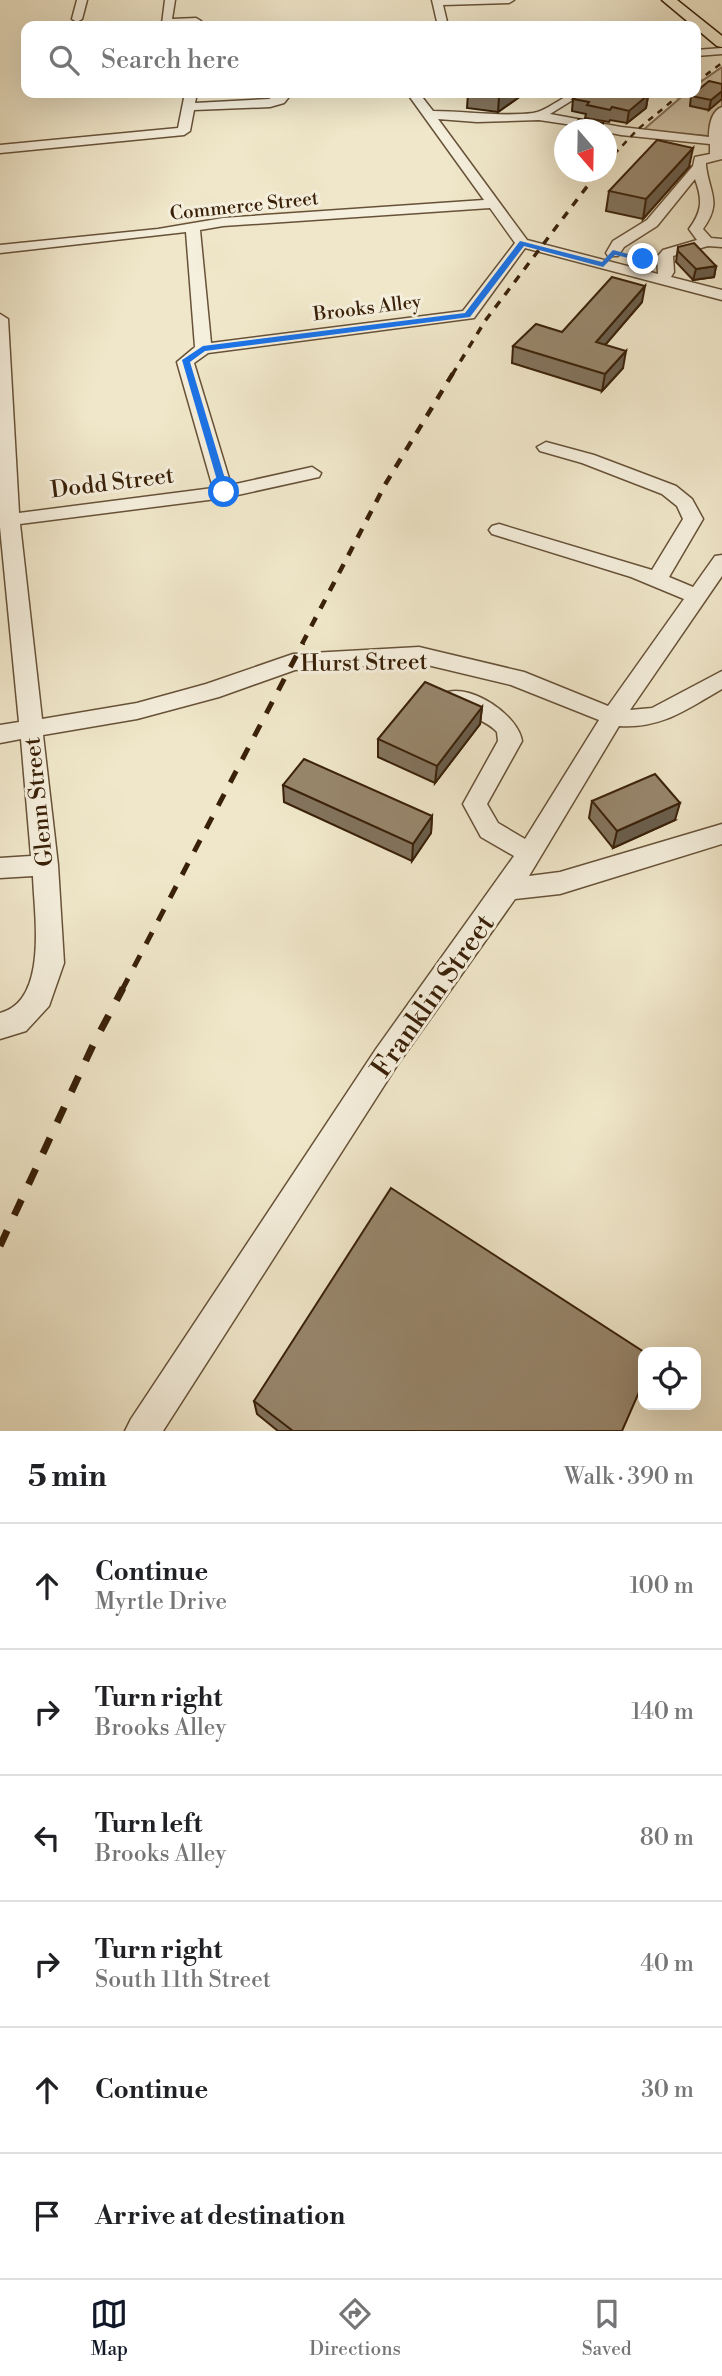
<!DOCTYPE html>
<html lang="en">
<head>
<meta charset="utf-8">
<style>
	body { margin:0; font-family:"Libre Bodoni",serif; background:#f2f2f2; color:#202124 }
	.controls { position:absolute; right:21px; bottom:21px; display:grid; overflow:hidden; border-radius:14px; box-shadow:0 7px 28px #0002 }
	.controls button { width:63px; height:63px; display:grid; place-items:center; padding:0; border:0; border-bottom:2px solid #e0e0e0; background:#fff; color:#202124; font:35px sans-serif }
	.compass { position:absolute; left:554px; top:119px; width:63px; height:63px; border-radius:50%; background:#fff; box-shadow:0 7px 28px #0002; rotate:160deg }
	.stop { position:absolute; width:21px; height:21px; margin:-16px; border:5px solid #1a73e8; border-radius:50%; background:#fff }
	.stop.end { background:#1a73e8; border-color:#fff; box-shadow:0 2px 7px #0008 }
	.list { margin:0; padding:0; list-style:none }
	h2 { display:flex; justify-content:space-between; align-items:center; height:91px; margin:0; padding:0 28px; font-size:30px }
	h2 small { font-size:23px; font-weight:400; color:#757577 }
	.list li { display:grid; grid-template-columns:46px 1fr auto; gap:21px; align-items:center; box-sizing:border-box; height:126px; padding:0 28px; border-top:2px solid #e0e0e0 }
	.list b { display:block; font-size:26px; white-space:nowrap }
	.list p { margin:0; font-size:23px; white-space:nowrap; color:#757577 }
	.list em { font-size:23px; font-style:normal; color:#757577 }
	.icon { flex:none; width:38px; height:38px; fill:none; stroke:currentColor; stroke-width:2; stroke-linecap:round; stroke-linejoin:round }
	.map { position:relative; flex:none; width:722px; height:1431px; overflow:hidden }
	.search { position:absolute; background:#fff; box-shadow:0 7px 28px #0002; left:21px; right:21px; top:21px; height:77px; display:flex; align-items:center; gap:18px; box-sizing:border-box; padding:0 24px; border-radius:14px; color:#757577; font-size:26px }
	.sheet { height:847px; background:#fff }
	nav { display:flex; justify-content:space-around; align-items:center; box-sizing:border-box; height:98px; border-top:2px solid #e0e0e0; background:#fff; font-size:19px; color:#757577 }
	nav a { display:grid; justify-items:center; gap:4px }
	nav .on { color:#111827 }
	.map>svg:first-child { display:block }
</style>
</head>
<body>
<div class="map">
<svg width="722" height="1431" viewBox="0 0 722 1431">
	<rect width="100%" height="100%" fill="#f0e7ca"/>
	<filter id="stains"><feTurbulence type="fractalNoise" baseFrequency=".00286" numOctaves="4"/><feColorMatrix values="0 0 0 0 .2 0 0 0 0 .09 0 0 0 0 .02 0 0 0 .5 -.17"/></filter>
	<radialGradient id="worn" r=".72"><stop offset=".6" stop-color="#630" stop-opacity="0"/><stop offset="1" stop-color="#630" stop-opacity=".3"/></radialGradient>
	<path fill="#d1c5a9" stroke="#857258" stroke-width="2" d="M 722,67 L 722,137 L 642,131 L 686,93 L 696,93 L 696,85 Z"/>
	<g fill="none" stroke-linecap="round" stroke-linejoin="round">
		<g stroke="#675238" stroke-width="3">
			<path id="minor" d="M 77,0 L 87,0 L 82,19 L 77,22 L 72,19 Z
				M 165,0 L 175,0 L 172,19 L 196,18 L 201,21 L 196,24 L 162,24 Z
				M 432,0 L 514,0 L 509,3 L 443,5 L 448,26 L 438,26 Z
				M 722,48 L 722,54 L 696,56 L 696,50 Z
				M 185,93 L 197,93 L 195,103 L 269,99 L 280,93 L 292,93 L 284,103 L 270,107 L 194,110 L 190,131 L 184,135 L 0,153 L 0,145 L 178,128 Z
				M 407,93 L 419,93 L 433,111 C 466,111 500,117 533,113 C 552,110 561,93 584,93 L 550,114 L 621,127 L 709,137 C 709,127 711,111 722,107 L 722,159 L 706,163 L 706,166 C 710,195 722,202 703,229 L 711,238 L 722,239 L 722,247 L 708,246 L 673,256 L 674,272 L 671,277 L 722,290 L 722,300 L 525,248 L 474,318 L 208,353 L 194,363 L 231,485 L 312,467 L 321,473 L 319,477 L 224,498 L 20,524 L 42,719 L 137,703 L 206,684 L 293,654 L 419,647 L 524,672 L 608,706 L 684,599 L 631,577 L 492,534 L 489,530 L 492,526 L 499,524 L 652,570 L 683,519 L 677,506 L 662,494 L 582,463 L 540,451 L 537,447 L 546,442 L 594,455 L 676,486 L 692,499 L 703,519 L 669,577 L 693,587 L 715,556 L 722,555 L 722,576 L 630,710 L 652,708 L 722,671 L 722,689 C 687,709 661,729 619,726 L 529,876 L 560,872 L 722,824 L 722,844 L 560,894 L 515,899 L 396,1067 L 163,1431 L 125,1431 L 131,1419 L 376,1049 L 514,856 L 481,837 L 463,804 L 498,741 L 497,732 C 484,717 453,713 445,698 L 448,692 C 472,685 518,715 522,741 L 487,804 L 498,823 L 525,839 L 599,720 L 511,685 L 419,663 L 295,670 L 219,697 L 137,719 L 43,735 L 58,865 L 64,963 L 49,1006 L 26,1031 L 0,1039 L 0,1013 C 49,1001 34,913 33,876 L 0,878 L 0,858 L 31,856 L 21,739 L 0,743 L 0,725 L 19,722 L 0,527 L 0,314 L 8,319 L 19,513 L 213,488 L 177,362 L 195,347 L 186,232 L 0,253 L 0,245 L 158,229 L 223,218 L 484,200 ZM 438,119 L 477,122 L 539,120 L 606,130 L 606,132 L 621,135 L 710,144 L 710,154 L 695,157 L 693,166 L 647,220 L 613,241 L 606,253 L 608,256 L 618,256 L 624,247 L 657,226 L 695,179 C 703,201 702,211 689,229 L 697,240 L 663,250 L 657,257 L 658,274 L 527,240 ZM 490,208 L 515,243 L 463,311 L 211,343 L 200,230 L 223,226 Z"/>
		</g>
		<g stroke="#392008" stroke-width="3">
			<path id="major" d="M 662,0 L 677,0 L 722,36 L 722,47 L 717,46 Z"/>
		</g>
		<use href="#minor" fill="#f5efdd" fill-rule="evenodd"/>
		<use href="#major" fill="#f0e7ca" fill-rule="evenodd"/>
		<path stroke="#392008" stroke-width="2.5" stroke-dasharray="6 6" stroke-linecap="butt" d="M 696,82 L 722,63
			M 606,163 L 638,129 L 682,93"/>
		<path stroke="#392008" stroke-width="3.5" stroke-dasharray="8 8" stroke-linecap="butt" d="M 452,375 L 485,321 L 598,172"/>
		<path stroke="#392008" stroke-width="4.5" stroke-dasharray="10 10" stroke-linecap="butt" d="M 302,644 L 386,483 L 453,373"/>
		<path stroke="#392008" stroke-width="5" stroke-dasharray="13 13" stroke-linecap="butt" d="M 122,990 L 303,643"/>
		<path stroke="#392008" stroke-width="7" stroke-dasharray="17 17" stroke-linecap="butt" d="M 0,1246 L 93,1045 L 123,988"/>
	</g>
	<path fill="#83745e" stroke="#392008" stroke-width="2" d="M 722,84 L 709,110 L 690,106 L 691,96 Z
		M 525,93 L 498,112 L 467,108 L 468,94 Z
		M 581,93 L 654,93 L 648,96 L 646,108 L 627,123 L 610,120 L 609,122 L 585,118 L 586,114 L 572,111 L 573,99 Z
		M 603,123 L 602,130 L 573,130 L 573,126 Z
		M 689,167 L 643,219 L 606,211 L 609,191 Z
		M 678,247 L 716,266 L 714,277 L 693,280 L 676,262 Z
		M 642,302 L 605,345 L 623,368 L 602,391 L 512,363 L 513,346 L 562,332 Z
		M 482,707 L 480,724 L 435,783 L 378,757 L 378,739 Z
		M 283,785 L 432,816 L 431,833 L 412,861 L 284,802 Z
		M 592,801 L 675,820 L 613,848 L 589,818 Z
		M 254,1401 L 622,1431 L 278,1431 L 257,1414 Z"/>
	<path fill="#6a5e4c" stroke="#392008" stroke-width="2" d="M 722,91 L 722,99 L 709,110 L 711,100 Z
		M 506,93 L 525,93 L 498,112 L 499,97 Z
		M 636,93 L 654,93 L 648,96 L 646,108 L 627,123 L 629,111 Z
		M 693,148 L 689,167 L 643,219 L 646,199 Z
		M 716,266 L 714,277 L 693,280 L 696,269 Z
		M 645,286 L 642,302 L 593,359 L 596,342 Z
		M 626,351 L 623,368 L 602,391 L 605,374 Z
		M 482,707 L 480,724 L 435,783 L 437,766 Z
		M 680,803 L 675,820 L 613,848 L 617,831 Z
		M 432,816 L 431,833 L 412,861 L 413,844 Z"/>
	<path fill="#98876d" stroke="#392008" stroke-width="2" d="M 709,81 L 722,84 L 722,91 L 711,100 L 691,96 Z
		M 469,93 L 506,93 L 499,97 L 468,94 Z
		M 581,93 L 637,93 L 648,95 L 629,111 L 612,107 L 610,110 L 587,105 L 589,102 L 573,99 Z
		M 579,119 L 603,123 L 598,130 L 573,126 Z
		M 657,140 L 693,148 L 646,199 L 609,191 Z
		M 694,243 L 716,266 L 696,269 L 678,251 L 678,247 Z
		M 612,277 L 645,286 L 596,342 L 626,351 L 605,374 L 513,346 L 536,324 L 562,332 Z
		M 425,682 L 482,707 L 437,766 L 378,739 Z
		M 304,759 L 432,816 L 413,844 L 283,785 Z
		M 655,774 L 680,803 L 617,831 L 592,801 Z
		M 391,1188 L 644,1352 L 643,1352 L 643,1383 L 622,1431 L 293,1431 L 254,1401 Z"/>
	<path fill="#1a73e8" d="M 520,241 L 602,262 L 613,250 L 647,259 L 643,261 L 615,255 L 603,267 L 524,246 L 470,317 L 205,351 L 190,362 L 229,492 L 221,494 L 182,360 L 203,346 L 465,313 Z"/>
	<g text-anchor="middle" stroke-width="6" stroke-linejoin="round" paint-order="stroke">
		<g font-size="19" fill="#392008" stroke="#f5efdd">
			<text transform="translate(244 205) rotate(-6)" y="7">Commerce Street</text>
			<text transform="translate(367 307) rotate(-7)" y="7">Brooks Alley</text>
		</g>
		<g font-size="23" fill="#392008" stroke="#f5efdd">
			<text transform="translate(112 482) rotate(-7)" y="8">Dodd Street</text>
			<text transform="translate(364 662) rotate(-1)" y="8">Hurst Street</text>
			<text transform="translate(38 802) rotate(-96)" y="8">Glenn Street</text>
		</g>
		<g font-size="28" fill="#392008" stroke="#f5efdd">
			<text transform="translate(432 995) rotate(-55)" y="10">Franklin Street</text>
		</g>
	</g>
	<rect width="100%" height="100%" filter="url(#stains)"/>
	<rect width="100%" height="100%" fill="url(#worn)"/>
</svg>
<div class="controls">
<button><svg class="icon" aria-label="locate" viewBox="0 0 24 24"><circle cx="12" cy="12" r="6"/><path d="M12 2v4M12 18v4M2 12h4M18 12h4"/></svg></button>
</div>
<svg class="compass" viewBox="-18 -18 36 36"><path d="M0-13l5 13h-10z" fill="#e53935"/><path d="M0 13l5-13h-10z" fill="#757577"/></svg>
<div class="stop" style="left:224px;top:492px"></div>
<div class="stop end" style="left:643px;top:259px"></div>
<div class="search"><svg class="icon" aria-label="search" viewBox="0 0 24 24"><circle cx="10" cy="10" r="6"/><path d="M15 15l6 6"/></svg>Search here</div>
</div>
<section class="sheet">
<h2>5 min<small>Walk · 390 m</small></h2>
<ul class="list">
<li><svg class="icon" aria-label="ahead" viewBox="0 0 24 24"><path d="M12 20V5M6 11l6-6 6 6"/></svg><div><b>Continue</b><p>Myrtle Drive</p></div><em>100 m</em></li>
<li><svg class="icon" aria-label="right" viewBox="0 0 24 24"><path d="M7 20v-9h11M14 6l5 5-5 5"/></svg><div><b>Turn right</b><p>Brooks Alley</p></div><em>140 m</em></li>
<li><svg class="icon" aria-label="left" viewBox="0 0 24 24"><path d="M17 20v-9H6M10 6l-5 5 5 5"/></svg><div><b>Turn left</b><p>Brooks Alley</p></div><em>80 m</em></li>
<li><svg class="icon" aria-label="right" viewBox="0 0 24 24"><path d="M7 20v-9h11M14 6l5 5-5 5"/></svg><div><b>Turn right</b><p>South 11th Street</p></div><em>40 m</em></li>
<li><svg class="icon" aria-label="ahead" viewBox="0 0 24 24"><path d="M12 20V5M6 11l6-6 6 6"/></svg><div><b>Continue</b></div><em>30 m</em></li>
<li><svg class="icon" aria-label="arrive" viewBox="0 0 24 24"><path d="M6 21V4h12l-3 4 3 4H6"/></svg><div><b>Arrive at destination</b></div></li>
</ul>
</section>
<nav>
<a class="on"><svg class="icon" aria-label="map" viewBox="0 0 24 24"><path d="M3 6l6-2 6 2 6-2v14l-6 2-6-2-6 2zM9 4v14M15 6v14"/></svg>Map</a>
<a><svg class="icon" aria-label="directions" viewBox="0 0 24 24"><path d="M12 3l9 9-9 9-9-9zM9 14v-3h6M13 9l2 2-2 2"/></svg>Directions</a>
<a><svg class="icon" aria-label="saved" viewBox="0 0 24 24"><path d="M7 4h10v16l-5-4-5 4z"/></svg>Saved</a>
</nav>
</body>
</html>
